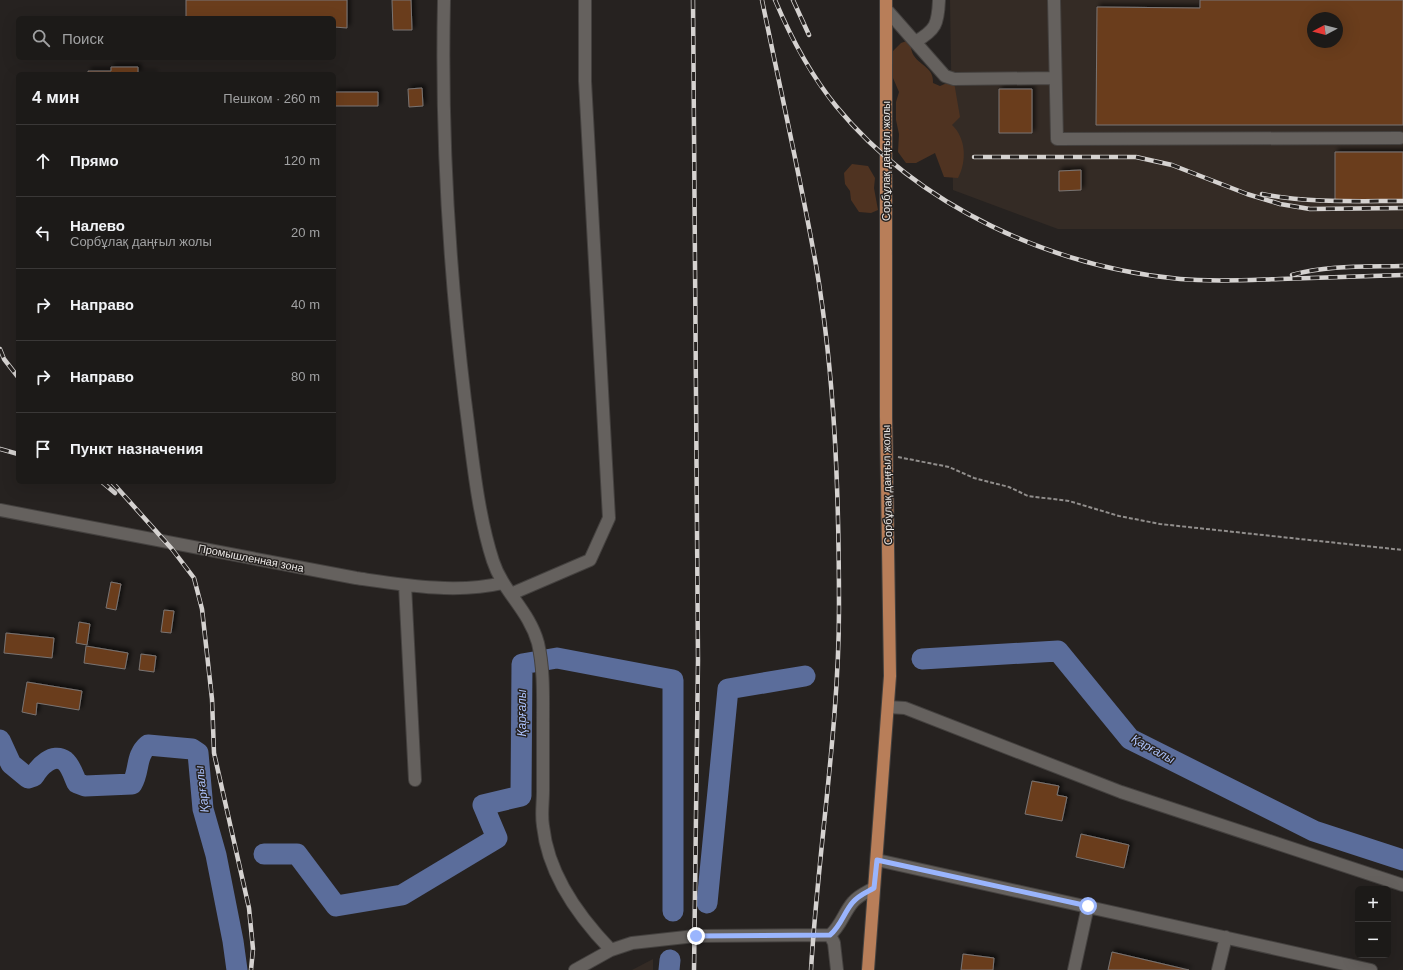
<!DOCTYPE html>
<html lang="ru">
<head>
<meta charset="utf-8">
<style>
	body { margin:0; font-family:Helvetica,sans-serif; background:#292725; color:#f1f3f6 }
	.controls { position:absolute; right:12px; bottom:12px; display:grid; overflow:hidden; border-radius:6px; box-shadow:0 4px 16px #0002 }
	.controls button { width:36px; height:36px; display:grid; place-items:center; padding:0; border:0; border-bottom:1px solid #3a3837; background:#1c1a18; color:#f1f3f6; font:20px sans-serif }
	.compass { position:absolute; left:1307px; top:12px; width:36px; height:36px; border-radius:50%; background:#1c1a18; box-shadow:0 4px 16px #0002; rotate:263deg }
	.stop { position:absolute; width:12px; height:12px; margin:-9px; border:3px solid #9ab5fd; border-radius:50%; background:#fff }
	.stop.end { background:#9ab5fd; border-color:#fff; box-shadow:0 1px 4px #0008 }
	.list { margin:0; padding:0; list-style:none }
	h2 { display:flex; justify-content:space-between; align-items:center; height:52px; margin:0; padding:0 16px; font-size:17px }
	h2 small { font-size:13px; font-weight:400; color:#a0a1a2 }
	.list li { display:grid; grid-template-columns:26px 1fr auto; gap:12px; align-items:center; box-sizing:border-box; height:72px; padding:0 16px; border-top:1px solid #3a3837 }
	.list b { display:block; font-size:15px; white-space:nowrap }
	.list p { margin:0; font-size:13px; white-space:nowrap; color:#a0a1a2 }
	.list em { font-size:13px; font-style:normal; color:#a0a1a2 }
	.icon { flex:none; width:22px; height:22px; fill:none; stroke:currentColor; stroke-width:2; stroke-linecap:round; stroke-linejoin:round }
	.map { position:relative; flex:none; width:1403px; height:970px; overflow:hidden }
	.search { position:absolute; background:#1c1a18; box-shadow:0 4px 16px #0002; left:16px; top:16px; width:320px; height:44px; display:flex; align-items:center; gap:10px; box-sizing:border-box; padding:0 14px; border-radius:6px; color:#a0a1a2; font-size:15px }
	.panel { position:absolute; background:#1c1a18; box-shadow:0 4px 16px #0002; left:16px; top:72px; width:320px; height:412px; border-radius:6px }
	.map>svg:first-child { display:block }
</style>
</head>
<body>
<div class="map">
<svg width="1403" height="970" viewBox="0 0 1403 970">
	<defs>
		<filter id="shadow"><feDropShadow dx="3" dy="-3" stdDeviation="2" flood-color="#0009"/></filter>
	</defs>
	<rect width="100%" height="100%" fill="#262220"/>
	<path fill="#342b25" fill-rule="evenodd" d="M 950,0 L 1403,0 L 1403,229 L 1058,229 L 953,190 ZM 1313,18 L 1337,18 L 1337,42 L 1313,42 Z
		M 653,959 L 653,970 L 632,970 Z"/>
	<path fill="#4f3321" d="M 909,40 C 911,45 911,52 914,56 C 921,66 934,68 933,83 L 940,86 L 947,83 L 954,82 L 960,117 L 952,125 C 966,138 967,161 958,178 L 944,177 L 935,153 L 916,163 L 906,163 L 898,152 L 899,134 L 896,120 L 896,102 L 899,92 L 890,71 L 890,54 L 901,43 Z
		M 852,164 L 868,166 L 875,178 L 874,188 L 878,210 L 871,213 L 859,212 L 851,200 L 850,191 L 845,184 L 844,173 Z"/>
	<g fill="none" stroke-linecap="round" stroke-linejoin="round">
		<path stroke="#5b6d9b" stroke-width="21" d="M 922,659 L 1058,651 L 1130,739 L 1314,831 L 1403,860
			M 0,740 L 11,764 L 28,778 L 34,776 C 39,767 53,752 65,761 C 71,766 74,777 77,783 L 85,786 L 132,784 C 140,771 135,756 148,745 L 192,749 L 198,753 L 203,809 L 216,855 L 233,941 L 237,970
			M 264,854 L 297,854 L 336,906 L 402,895 L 497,838 L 483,805 L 521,796 L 522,664 L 557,658 L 673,680 L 673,911
			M 707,903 L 728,689 L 805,676
			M 669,970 L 670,960"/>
	</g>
	<path fill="#6a3d1f" stroke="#797472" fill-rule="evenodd" filter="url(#shadow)" d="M 186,0 L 347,0 L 347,28 L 334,27 L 334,18 L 186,18 Z
		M 392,0 L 411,0 L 412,30 L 393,30 Z
		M 1200,0 L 1403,0 L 1403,125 L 1096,125 L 1097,7 L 1200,8 ZM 1313,18 L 1337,18 L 1337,42 L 1313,42 Z
		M 111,67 L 138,67 L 138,73 L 155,74 L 88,74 L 88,71 L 111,71 Z
		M 422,88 L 423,106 L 409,107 L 408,89 Z
		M 999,89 L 1032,89 L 1032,133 L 999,133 Z
		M 334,92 L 378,92 L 378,106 L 334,106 Z
		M 1335,152 L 1403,152 L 1403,202 L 1335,202 Z
		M 1081,170 L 1081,190 L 1059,191 L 1059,171 Z
		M 111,582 L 121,584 L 116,610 L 106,608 Z
		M 164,610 L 174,611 L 171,633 L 161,632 Z
		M 79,622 L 90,624 L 87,645 L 76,643 Z
		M 6,633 L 54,638 L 52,658 L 4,653 Z
		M 86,646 L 128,653 L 125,669 L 84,663 Z
		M 141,654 L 156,656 L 154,672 L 139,670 Z
		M 27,682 L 82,691 L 79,710 L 37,703 L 36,715 L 22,712 Z
		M 1032,781 L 1059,786 L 1057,795 L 1067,797 L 1062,821 L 1025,814 Z
		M 1081,834 L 1129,845 L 1124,868 L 1076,857 Z
		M 1112,952 L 1189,970 L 1108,970 Z
		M 963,954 L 994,958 L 993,970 L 961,970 Z"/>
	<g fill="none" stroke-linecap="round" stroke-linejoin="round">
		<g stroke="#44413f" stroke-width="14">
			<path id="minor" d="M 444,0 C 441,133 449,268 465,400 C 472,452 477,512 493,561 C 503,592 529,610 538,643 C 544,669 543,696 543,722 C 543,745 543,768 543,791 C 543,803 541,815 543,826 C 548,873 579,917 611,950
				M 1054,0 L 1057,139 L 1400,138
				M 886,9 L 945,76 L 954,79 L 1055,78
				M 915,42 C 936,30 938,24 939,0
				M 0,510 L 356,578 C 404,585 455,594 503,583
				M 405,585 L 415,780
				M 511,594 L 590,560 L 609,518 L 585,81 L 585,0
				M 888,707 L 905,708 L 1121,792 L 1403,885
				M 877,860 L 1371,970
				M 830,935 L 834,943 L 837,970
				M 575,970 L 611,950 L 632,943 L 695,936 L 830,935 C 841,926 844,912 853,902 C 859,895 867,892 874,888
				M 1074,970 L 1088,906
				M 1218,970 L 1226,937"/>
		</g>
		<g stroke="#44413f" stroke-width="14">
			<path id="major" d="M 868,970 L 890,676 L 886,417 L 886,0"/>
		</g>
		<path stroke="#918e8c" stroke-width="2" stroke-dasharray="4 2" stroke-linecap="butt" d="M 898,457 L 949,467 L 974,478 L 1009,487 L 1028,496 L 1069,501 L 1119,516 L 1160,524 L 1403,550"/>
		<use href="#minor" stroke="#65615e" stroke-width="12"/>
		<use href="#major" stroke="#b87e59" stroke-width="12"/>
		<g stroke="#d5d2d0" stroke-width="4.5">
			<path id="rail" d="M 693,0 L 698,660 L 694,970
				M 762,0 C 780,88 800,176 816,265 C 835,377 839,493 839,608 C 839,728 818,850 811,970
				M 775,0 C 791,38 810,74 836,106 C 919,207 1052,267 1180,279 C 1213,282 1247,280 1280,279 C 1321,278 1362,276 1403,275
				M 793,0 L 809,35
				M 974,157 L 1136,157 L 1172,165 L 1247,194 L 1280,204 L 1310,209 L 1403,208
				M 1262,194 C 1308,203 1356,201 1403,201
				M 1292,275 C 1327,265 1366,267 1403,266
				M 0,349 L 4,359 L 18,377
				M 0,449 L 18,454
				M 102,482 L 115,493
				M 112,482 L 172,549 L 194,578 L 202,609 L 212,699 L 214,753 L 249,908 L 253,949 L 251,970"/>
		</g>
		<use href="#rail" stroke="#262220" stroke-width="3" stroke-dasharray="9" stroke-linecap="butt"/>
	</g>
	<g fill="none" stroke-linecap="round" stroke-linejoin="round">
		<path stroke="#9ab5fd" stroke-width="5" d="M 696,936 L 830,935 C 841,926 844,912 853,902 C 859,895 867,892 874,888 L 877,860 L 1088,906"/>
	</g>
	<g text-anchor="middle" stroke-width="3" stroke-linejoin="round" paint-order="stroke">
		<g font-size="11" fill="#ebe8e6" stroke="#262220">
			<text transform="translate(886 161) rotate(-90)" y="4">Сорбұлақ даңғыл жолы</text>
			<text transform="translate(887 485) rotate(-91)" y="4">Сорбұлақ даңғыл жолы</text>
			<text transform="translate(251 558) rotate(11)" y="4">Промышленная зона</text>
		</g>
		<g font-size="12" font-style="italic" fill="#aac0f9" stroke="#262220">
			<text transform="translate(522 713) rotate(-90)" y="4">Қарғалы</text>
			<text transform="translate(1153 749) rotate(29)" y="4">Қарғалы</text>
			<text transform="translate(202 789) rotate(-97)" y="4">Қарғалы</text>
		</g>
	</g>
</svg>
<div class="controls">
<button>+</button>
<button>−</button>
</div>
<svg class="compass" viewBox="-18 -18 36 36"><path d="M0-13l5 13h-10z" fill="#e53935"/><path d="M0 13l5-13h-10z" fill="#a0a1a2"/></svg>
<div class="stop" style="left:1088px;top:906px"></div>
<div class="stop end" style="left:696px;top:936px"></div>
<div class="search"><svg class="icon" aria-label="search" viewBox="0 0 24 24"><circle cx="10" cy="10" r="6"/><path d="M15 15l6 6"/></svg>Поиск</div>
<section class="panel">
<h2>4 мин<small>Пешком · 260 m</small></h2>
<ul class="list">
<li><svg class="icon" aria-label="ahead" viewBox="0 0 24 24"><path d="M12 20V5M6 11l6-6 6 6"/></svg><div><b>Прямо</b></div><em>120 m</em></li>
<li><svg class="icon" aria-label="left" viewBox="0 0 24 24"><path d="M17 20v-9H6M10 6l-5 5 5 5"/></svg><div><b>Налево</b><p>Сорбұлақ даңғыл жолы</p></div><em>20 m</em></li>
<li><svg class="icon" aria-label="right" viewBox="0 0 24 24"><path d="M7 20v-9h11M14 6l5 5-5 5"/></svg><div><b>Направо</b></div><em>40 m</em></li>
<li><svg class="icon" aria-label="right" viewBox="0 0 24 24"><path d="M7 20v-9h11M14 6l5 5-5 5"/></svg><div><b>Направо</b></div><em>80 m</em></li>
<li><svg class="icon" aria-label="arrive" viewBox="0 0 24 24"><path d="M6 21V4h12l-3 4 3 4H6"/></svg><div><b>Пункт назначения</b></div></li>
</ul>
</section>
</div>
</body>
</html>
